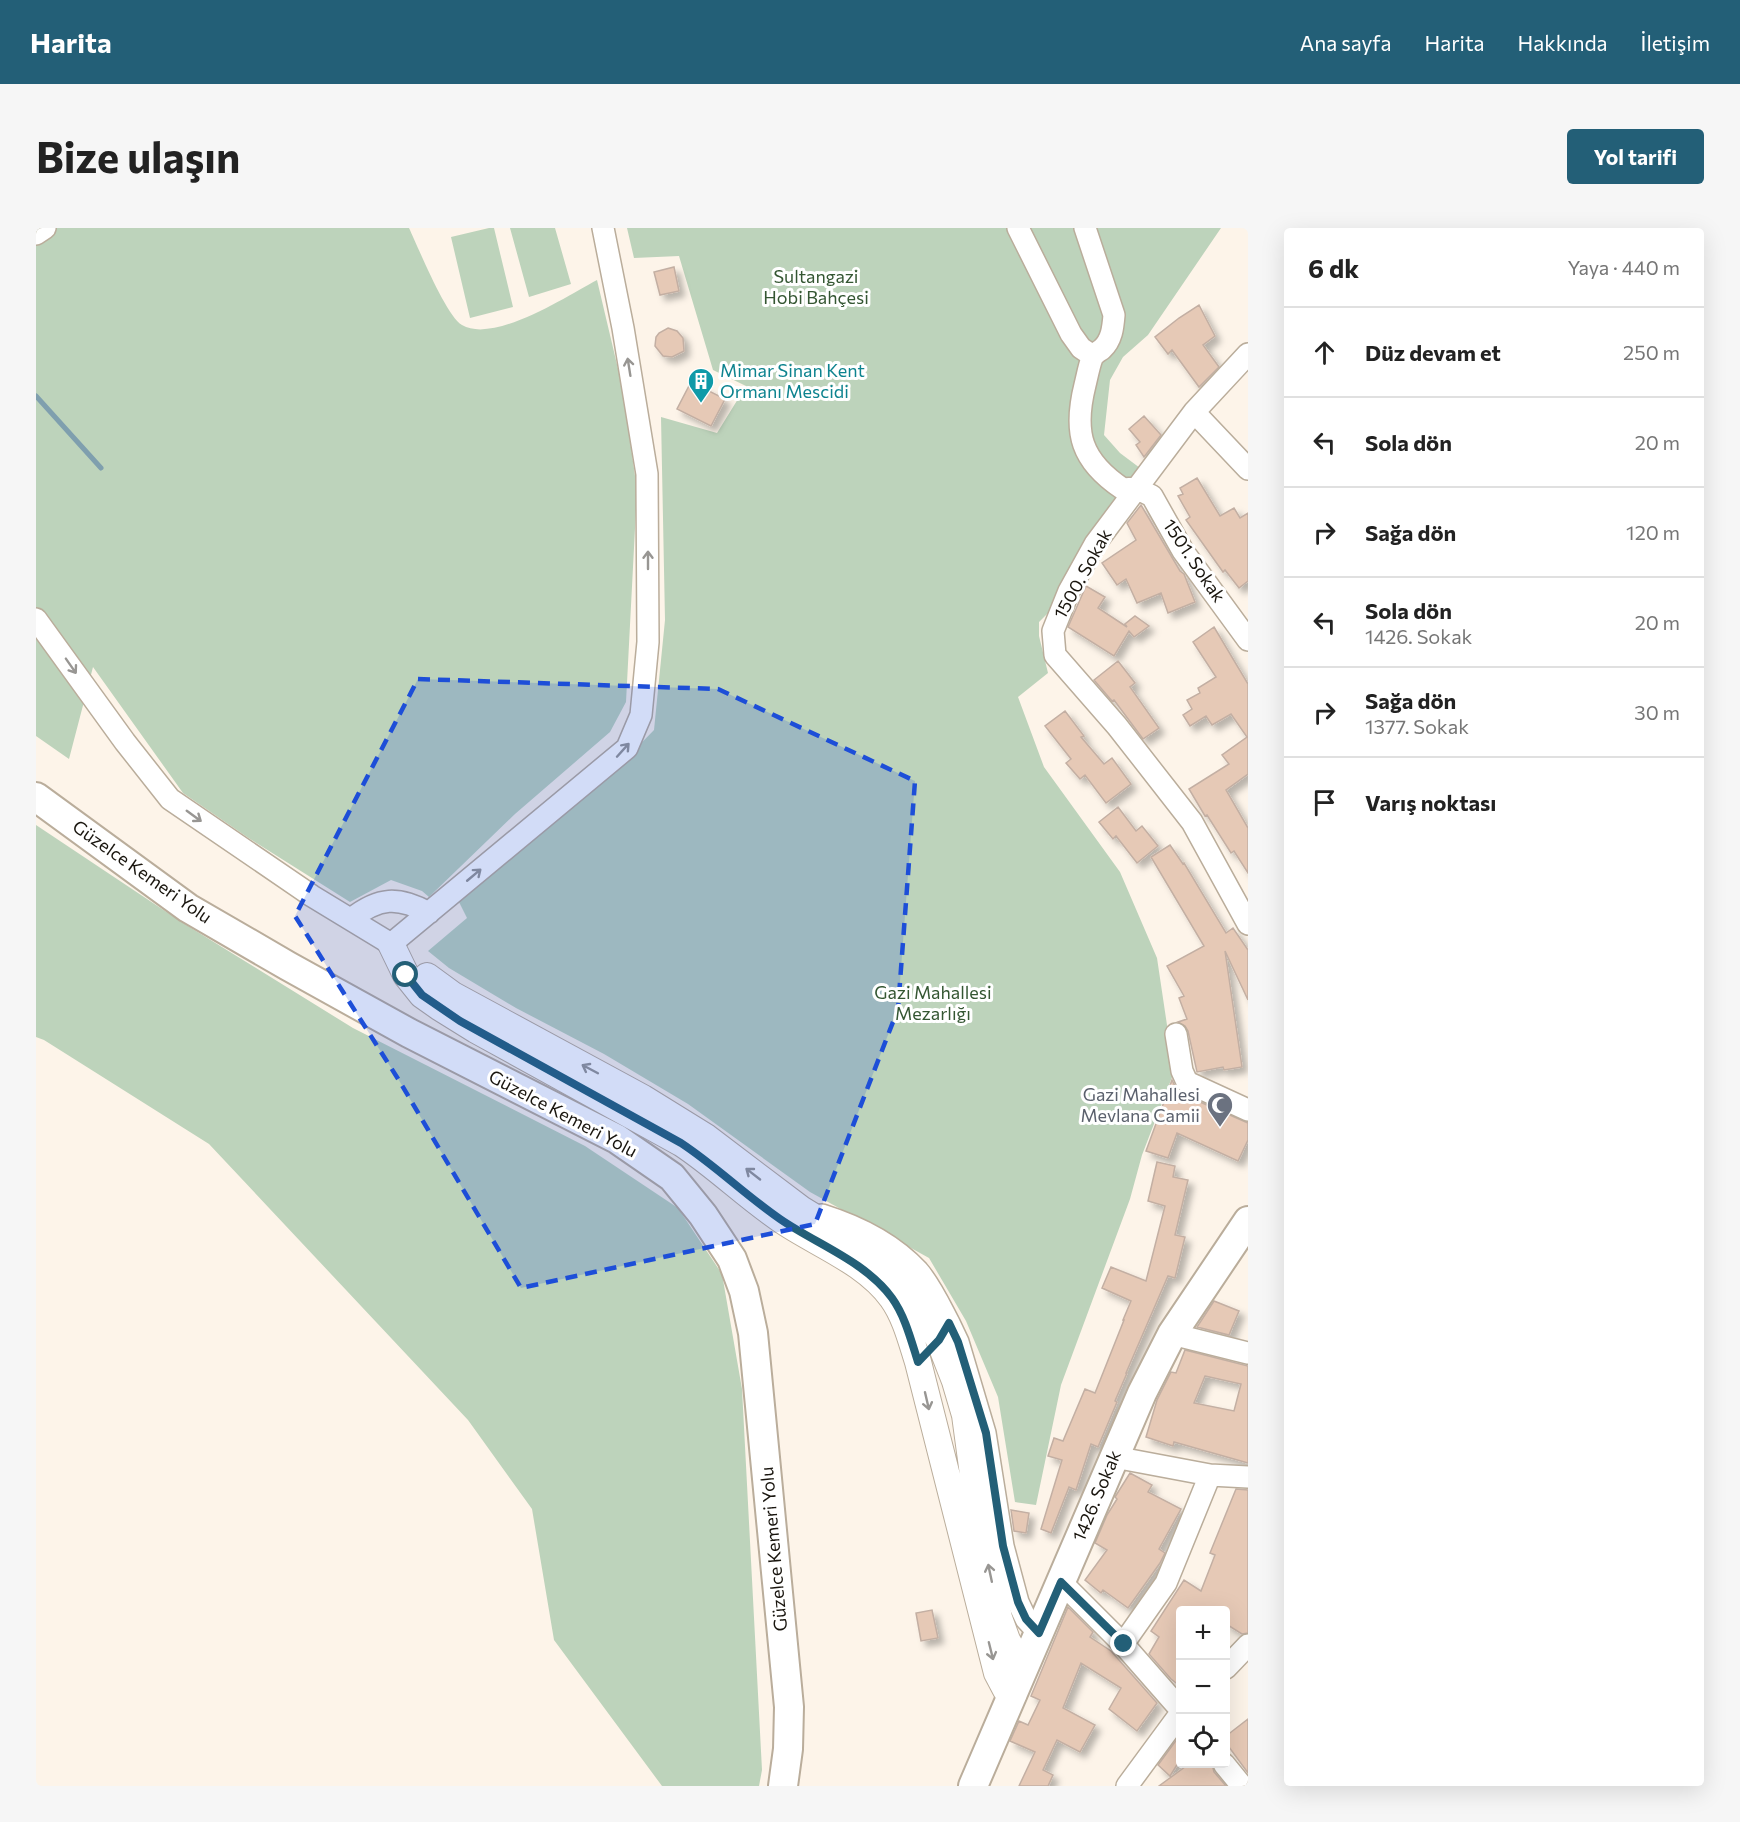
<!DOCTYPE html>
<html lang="tr">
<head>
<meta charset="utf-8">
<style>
	body { margin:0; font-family:Commissioner,sans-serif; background:#f6f6f6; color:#222 }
	.controls { position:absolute; right:18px; bottom:18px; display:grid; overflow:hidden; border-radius:6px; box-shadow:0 6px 24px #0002 }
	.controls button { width:54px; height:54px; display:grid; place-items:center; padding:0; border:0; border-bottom:2px solid #e0e0e0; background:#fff; color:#222; font:30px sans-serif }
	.stop { position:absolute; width:18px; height:18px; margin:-14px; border:4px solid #235f77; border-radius:50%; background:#fff }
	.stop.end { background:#235f77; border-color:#fff; box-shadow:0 2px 6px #0008 }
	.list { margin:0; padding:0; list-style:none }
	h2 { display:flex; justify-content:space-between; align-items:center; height:78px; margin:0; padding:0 24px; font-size:26px }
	h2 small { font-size:20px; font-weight:400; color:#767676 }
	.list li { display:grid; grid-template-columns:39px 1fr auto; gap:18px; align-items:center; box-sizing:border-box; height:90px; padding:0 24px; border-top:2px solid #e0e0e0 }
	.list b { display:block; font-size:22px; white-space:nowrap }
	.list p { margin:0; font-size:20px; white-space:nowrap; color:#767676 }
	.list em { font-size:20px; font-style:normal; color:#767676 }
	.icon { flex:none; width:33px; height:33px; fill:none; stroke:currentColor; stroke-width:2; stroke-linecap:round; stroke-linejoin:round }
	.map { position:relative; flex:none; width:1212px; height:1558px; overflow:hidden; border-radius:6px }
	header { display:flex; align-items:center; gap:36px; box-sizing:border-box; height:84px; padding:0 30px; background:#235f77; color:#fff }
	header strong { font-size:28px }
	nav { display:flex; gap:33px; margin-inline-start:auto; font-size:21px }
	.intro { display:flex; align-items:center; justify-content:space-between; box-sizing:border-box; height:144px; padding:0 36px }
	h1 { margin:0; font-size:42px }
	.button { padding:15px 27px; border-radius:6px; background:#235f77; color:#fff; font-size:21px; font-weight:700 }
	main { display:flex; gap:36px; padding:0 36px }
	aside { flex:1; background:#fff; border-radius:6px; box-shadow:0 6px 24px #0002 }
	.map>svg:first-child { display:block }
</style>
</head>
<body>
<header>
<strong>Harita</strong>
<nav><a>Ana sayfa</a><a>Harita</a><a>Hakkında</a><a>İletişim</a></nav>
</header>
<div class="intro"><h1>Bize ulaşın</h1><a class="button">Yol tarifi</a></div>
<main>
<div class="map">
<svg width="1212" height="1558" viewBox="0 0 1212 1558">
	<defs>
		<filter id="shadow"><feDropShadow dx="5.5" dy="5.5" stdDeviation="3" flood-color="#0004"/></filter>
	</defs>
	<rect width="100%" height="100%" fill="#fdf4e9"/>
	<path fill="#bdd3bb" d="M 0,0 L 373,0 C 382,19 410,88 426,97 C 458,116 531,68 561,52 L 587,162 L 601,262 L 590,474 L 574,504 L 479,586 L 393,669 L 386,663 L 355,652 L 314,674 L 211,609 L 147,565 L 57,439 L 33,531 L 0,508 Z
		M 453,0 L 458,0 L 477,79 L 434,90 L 415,9 Z
		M 474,0 L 519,0 L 535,56 L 493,69 Z
		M 591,0 L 1185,0 L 1112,107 L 1087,129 L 1074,152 L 1068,207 L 1084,225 L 1104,240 L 1015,382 L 1003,394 L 1003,408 L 1012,445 L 982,469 L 1008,539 L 1084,644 L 1121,730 L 1138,844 L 1106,927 L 1094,971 L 1025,1157 L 1000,1277 L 979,1274 L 962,1169 L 930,1093 L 893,1030 L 774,964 L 652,876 L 568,826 L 480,780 L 413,740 L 392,723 L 431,690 L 421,670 L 572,549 L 618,502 L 629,392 L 625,189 L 681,205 L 710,158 L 677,142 L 643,28 L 598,30 Z
		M 0,597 L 147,695 L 317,800 L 549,918 L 642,980 L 686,1046 L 706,1161 L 726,1542 L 723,1558 L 626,1558 L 518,1412 L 496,1281 L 432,1192 L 173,916 L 8,812 L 0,809 Z"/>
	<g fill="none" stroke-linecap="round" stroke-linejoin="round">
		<path stroke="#7f9fae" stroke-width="5" d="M 0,168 L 65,240"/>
	</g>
	<path fill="#e6c9b6" stroke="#c3afa3" stroke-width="1.5" fill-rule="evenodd" filter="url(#shadow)" d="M 638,39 L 643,63 L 624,67 L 618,44 Z
		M 1163,77 L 1179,108 L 1167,117 L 1183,139 L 1163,159 L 1136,122 L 1132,126 L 1119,109 L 1143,90 Z
		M 632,100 L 641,103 L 647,110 L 648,123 L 636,129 L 627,128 L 619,118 L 620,109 L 623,105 Z
		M 655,154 L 689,171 L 675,198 L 641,181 Z
		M 1108,188 L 1125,207 L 1108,229 L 1100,217 L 1104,214 L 1093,201 Z
		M 1161,250 L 1184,288 L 1198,280 L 1204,290 L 1212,285 L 1212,353 L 1203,360 L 1189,342 L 1187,344 L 1150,292 L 1154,289 L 1142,268 L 1147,266 L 1144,260 Z
		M 1105,277 L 1144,343 L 1148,346 L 1159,374 L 1132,385 L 1125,365 L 1101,375 L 1090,351 L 1081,357 L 1066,335 L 1100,312 L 1091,295 Z
		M 1050,358 L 1069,369 L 1062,380 L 1091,399 L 1089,396 L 1099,388 L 1113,398 L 1098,409 L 1093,403 L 1078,428 L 1032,399 Z
		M 1178,399 L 1212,456 L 1212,546 L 1190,562 L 1212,600 L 1212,645 L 1198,623 L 1195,625 L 1171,587 L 1169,588 L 1153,561 L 1193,536 L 1186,527 L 1211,509 L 1195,486 L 1176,497 L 1170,488 L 1154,498 L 1147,487 L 1156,481 L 1151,472 L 1164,465 L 1162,460 L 1180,449 L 1157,414 Z
		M 1082,433 L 1099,455 L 1094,459 L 1123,500 L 1107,511 L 1078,472 L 1076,473 L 1058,452 Z
		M 1029,483 L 1048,508 L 1045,509 L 1068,536 L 1076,530 L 1095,556 L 1070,575 L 1049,547 L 1044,551 L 1030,535 L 1035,531 L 1009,498 Z
		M 1082,579 L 1100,603 L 1106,598 L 1122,618 L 1101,635 L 1080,608 L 1077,611 L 1063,594 Z
		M 1134,617 L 1147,636 L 1148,635 L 1190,705 L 1197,700 L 1212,722 L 1212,772 L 1189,723 L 1206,839 L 1188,842 L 1187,839 L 1161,844 L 1152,803 L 1149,798 L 1142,794 L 1151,791 L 1143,770 L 1148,768 L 1131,738 L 1168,718 L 1115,629 Z
		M 1136,852 L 1140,860 L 1146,866 L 1212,895 L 1212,912 L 1202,933 L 1141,905 L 1132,930 L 1110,923 Z
		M 1121,934 L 1139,938 L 1137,949 L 1152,952 L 1139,1007 L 1149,1009 L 1139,1050 L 1132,1048 L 1090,1145 L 1091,1145 L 1079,1173 L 1081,1174 L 1062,1219 L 1055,1216 L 1040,1262 L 1033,1259 L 1015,1305 L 1005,1301 L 1026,1232 L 1012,1228 L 1018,1210 L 1027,1213 L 1049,1161 L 1059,1165 L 1088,1092 L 1087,1092 L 1095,1073 L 1066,1060 L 1075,1039 L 1110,1053 L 1129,978 L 1112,973 Z
		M 1178,1073 L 1203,1083 L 1193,1107 L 1161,1099 Z
		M 1149,1122 L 1212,1138 L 1212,1235 L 1138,1214 L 1137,1218 L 1110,1209 L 1121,1172 L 1135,1144 L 1140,1145 ZM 1169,1148 L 1205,1156 L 1198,1183 L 1158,1175 Z
		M 1094,1245 L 1116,1257 L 1112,1264 L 1145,1281 L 1123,1321 L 1129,1325 L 1124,1335 L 1092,1380 L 1067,1362 L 1065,1365 L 1049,1352 L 1071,1322 L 1059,1315 L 1071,1287 L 1081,1271 L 1079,1269 Z
		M 1200,1261 L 1212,1262 L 1212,1405 L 1206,1406 L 1190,1396 L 1190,1383 L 1144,1383 L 1144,1458 L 1135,1451 L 1113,1426 L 1123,1409 L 1115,1403 L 1148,1352 L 1165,1363 L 1179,1327 L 1174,1325 Z
		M 975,1282 L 993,1285 L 990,1305 L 978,1303 Z
		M 1032,1379 L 1057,1404 L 1054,1409 L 1075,1423 L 1121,1475 L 1101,1503 L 1073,1481 L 1085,1460 L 1045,1435 L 1027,1480 L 1059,1497 L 1044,1524 L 1021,1512 L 1007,1542 L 1017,1547 L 1012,1558 L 983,1558 L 999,1524 L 974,1513 L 983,1493 L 992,1497 L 1004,1472 L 995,1468 Z
		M 896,1382 L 902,1410 L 885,1413 L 880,1385 Z
		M 1212,1491 L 1212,1545 L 1190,1515 L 1190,1508 Z
		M 1144,1507 L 1144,1532 L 1134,1548 L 1122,1537 Z
		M 1153,1536 L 1176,1536 L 1178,1544 L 1190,1558 L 1123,1558 Z"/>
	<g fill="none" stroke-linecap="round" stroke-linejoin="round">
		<g stroke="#baad9b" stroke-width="24">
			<path id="minor" d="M 982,0 L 1035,106 L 1045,120 L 1057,128
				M 1049,0 L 1078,87 C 1077,99 1076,112 1066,121 C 1062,124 1058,126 1056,130 C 1053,138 1051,149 1049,157 C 1037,205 1045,233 1087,261 L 1100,260 L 1116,268 L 1147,323 L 1212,412
				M 0,6 L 9,0
				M 1212,126 L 1158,184 L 1059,316 L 1033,363 L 1017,403 L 1019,427 L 1081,498 L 1156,594 L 1212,696
				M 1158,184 L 1212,241
				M 0,391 L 89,514 L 134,571 L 276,668 L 355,716 L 591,520 L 605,487 L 612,414 L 611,246 L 587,100 L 567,0
				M 315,691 C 343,669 362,668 393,685
				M 1140,806 L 1146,843 L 1151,854 L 1212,882
				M 786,987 C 821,998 856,1015 882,1043 C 895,1058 904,1078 913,1095
				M 1136,1106 L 1212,1125
				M 903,1112 L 913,1095 L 922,1114 L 949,1205 L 967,1318 L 982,1374 L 990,1391 L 1003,1405
				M 1078,1229 L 1174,1247 L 1212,1249
				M 1025,1354 L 1087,1416 L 1144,1481
				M 1087,1416 L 1130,1355 L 1174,1247
				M 1190,1440 L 1212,1417
				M 1188,1536 L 1206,1558
				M 1091,1558 L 1144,1486"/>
		</g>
		<g stroke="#baad9b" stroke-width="28">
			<path id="tertiary" d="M 355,716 L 370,747 L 386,767 L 403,779 L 440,802 L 645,915 C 680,938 709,967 744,991 C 780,1016 829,1033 856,1070 C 869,1088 875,1112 882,1134 L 961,1445 L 970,1462 L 977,1467
				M 391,748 L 417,767 L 607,870 L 670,909 L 765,981 L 855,1036 L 876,1060 L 903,1112 L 919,1153 L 929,1187 L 943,1291 L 963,1390 L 971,1412 L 980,1428 L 989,1437"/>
		</g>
		<g stroke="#baad9b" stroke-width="32">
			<path id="secondary" d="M 0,569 L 152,680 L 252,738 L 373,805 L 581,911 L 636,949 L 667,987 L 696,1031 L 708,1063 L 717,1105 L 753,1479 L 752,1521 L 747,1558
				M 937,1558 L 1106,1165 L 1136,1106 L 1212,993"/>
		</g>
		<use href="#minor" stroke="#fff" stroke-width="21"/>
		<use href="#tertiary" stroke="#fff" stroke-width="26"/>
		<use href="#secondary" stroke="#fff" stroke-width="28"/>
	</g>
	<defs><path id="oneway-shaft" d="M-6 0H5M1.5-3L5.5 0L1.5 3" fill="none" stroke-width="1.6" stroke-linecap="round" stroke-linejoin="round" transform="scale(1.5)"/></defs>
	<g stroke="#989693">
		<use href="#oneway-shaft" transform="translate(593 139) rotate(-99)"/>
		<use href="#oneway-shaft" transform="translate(612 332) rotate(-90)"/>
		<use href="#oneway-shaft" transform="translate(35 438) rotate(55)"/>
		<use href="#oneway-shaft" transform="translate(587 522) rotate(-48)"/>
		<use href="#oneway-shaft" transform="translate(158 588) rotate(36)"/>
		<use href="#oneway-shaft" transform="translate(438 647) rotate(-40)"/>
		<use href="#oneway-shaft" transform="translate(554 841) rotate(-152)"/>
		<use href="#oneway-shaft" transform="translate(717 946) rotate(-142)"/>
		<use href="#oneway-shaft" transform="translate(891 1173) rotate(77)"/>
		<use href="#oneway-shaft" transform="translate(954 1345) rotate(-102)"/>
		<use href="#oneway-shaft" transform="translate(955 1423) rotate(76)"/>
	</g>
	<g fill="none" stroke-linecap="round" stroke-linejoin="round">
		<path stroke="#235f77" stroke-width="8" d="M 370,747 L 386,767 L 424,793 L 645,915 C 680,938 709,967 744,991 C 780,1016 829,1033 856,1070 C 869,1088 875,1112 882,1134 L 903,1112 L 913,1095 L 922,1114 L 950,1205 L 967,1318 L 982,1374 L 990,1391 L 1003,1405 L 1025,1354 L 1088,1416"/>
	</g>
	<path fill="#1d4ed8" fill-opacity="0.2" stroke="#1d4ed8" stroke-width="4.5" stroke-dasharray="12 8" stroke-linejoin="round" d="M 382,451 L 682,461 L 879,553 L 862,781 L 779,996 L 485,1060 L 364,854 L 259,688 Z"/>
	<defs>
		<g id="building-pin" transform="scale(1.35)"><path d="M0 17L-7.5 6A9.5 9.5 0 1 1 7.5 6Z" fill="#0f9aa8" stroke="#fff"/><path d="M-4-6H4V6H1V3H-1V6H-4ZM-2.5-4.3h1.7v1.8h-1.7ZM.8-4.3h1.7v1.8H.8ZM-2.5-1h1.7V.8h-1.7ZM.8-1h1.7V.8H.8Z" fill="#fff"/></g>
		<g id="mosque-pin" transform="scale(1.35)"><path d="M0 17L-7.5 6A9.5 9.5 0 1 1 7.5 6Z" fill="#6b7280" stroke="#fff"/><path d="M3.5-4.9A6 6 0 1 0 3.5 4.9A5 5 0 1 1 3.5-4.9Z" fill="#fff"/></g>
	</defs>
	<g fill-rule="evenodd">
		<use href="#building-pin" x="665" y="153"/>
		<use href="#mosque-pin" x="1184" y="877"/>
	</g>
	<g text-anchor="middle" stroke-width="6" stroke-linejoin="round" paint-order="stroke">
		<g font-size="18" fill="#345632" stroke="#fff">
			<text x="780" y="55">Sultangazi<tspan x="780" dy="21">Hobi Bahçesi</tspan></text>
			<text x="897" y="771">Gazi Mahallesi<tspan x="897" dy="21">Mezarlığı</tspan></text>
		</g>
		<g font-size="18" fill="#0d838f" stroke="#fff" text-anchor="start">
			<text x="684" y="149">Mimar Sinan Kent<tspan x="684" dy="21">Ormanı Mescidi</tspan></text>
		</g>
		<g font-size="18" fill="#19150e" stroke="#fff">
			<text transform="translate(1158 333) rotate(56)" y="6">1501. Sokak</text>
			<text transform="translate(1047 346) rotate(-61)" y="6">1500. Sokak</text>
			<text transform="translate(106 644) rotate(35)" y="6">Güzelce Kemeri Yolu</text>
			<text transform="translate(527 886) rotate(28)" y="6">Güzelce Kemeri Yolu</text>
			<text transform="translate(1061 1268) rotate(-67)" y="6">1426. Sokak</text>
			<text transform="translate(738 1321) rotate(-95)" y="6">Güzelce Kemeri Yolu</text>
		</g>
		<g font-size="18" fill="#5b616d" stroke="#fff" text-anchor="end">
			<text x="1164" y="873">Gazi Mahallesi<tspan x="1164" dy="21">Mevlana Camii</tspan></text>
		</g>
	</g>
</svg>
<div class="controls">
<button>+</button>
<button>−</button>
<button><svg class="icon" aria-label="locate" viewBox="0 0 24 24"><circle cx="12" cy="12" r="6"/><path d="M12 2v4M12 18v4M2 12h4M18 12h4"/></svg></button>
</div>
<div class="stop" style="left:370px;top:747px"></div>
<div class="stop end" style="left:1088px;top:1416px"></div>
</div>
<aside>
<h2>6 dk<small>Yaya · 440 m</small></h2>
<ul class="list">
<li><svg class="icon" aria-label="ahead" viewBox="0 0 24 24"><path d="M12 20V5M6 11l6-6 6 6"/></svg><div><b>Düz devam et</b></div><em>250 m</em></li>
<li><svg class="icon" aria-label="left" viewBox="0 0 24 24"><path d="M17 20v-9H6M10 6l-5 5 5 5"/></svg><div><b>Sola dön</b></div><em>20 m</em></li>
<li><svg class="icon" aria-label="right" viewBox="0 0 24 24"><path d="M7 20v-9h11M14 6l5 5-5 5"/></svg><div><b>Sağa dön</b></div><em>120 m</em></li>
<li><svg class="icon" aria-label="left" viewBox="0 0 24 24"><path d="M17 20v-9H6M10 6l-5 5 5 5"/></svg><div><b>Sola dön</b><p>1426. Sokak</p></div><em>20 m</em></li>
<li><svg class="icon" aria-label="right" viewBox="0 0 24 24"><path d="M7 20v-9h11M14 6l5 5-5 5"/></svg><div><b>Sağa dön</b><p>1377. Sokak</p></div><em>30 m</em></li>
<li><svg class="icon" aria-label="arrive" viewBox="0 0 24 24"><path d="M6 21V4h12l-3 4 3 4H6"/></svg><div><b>Varış noktası</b></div></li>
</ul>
</aside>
</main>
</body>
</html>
